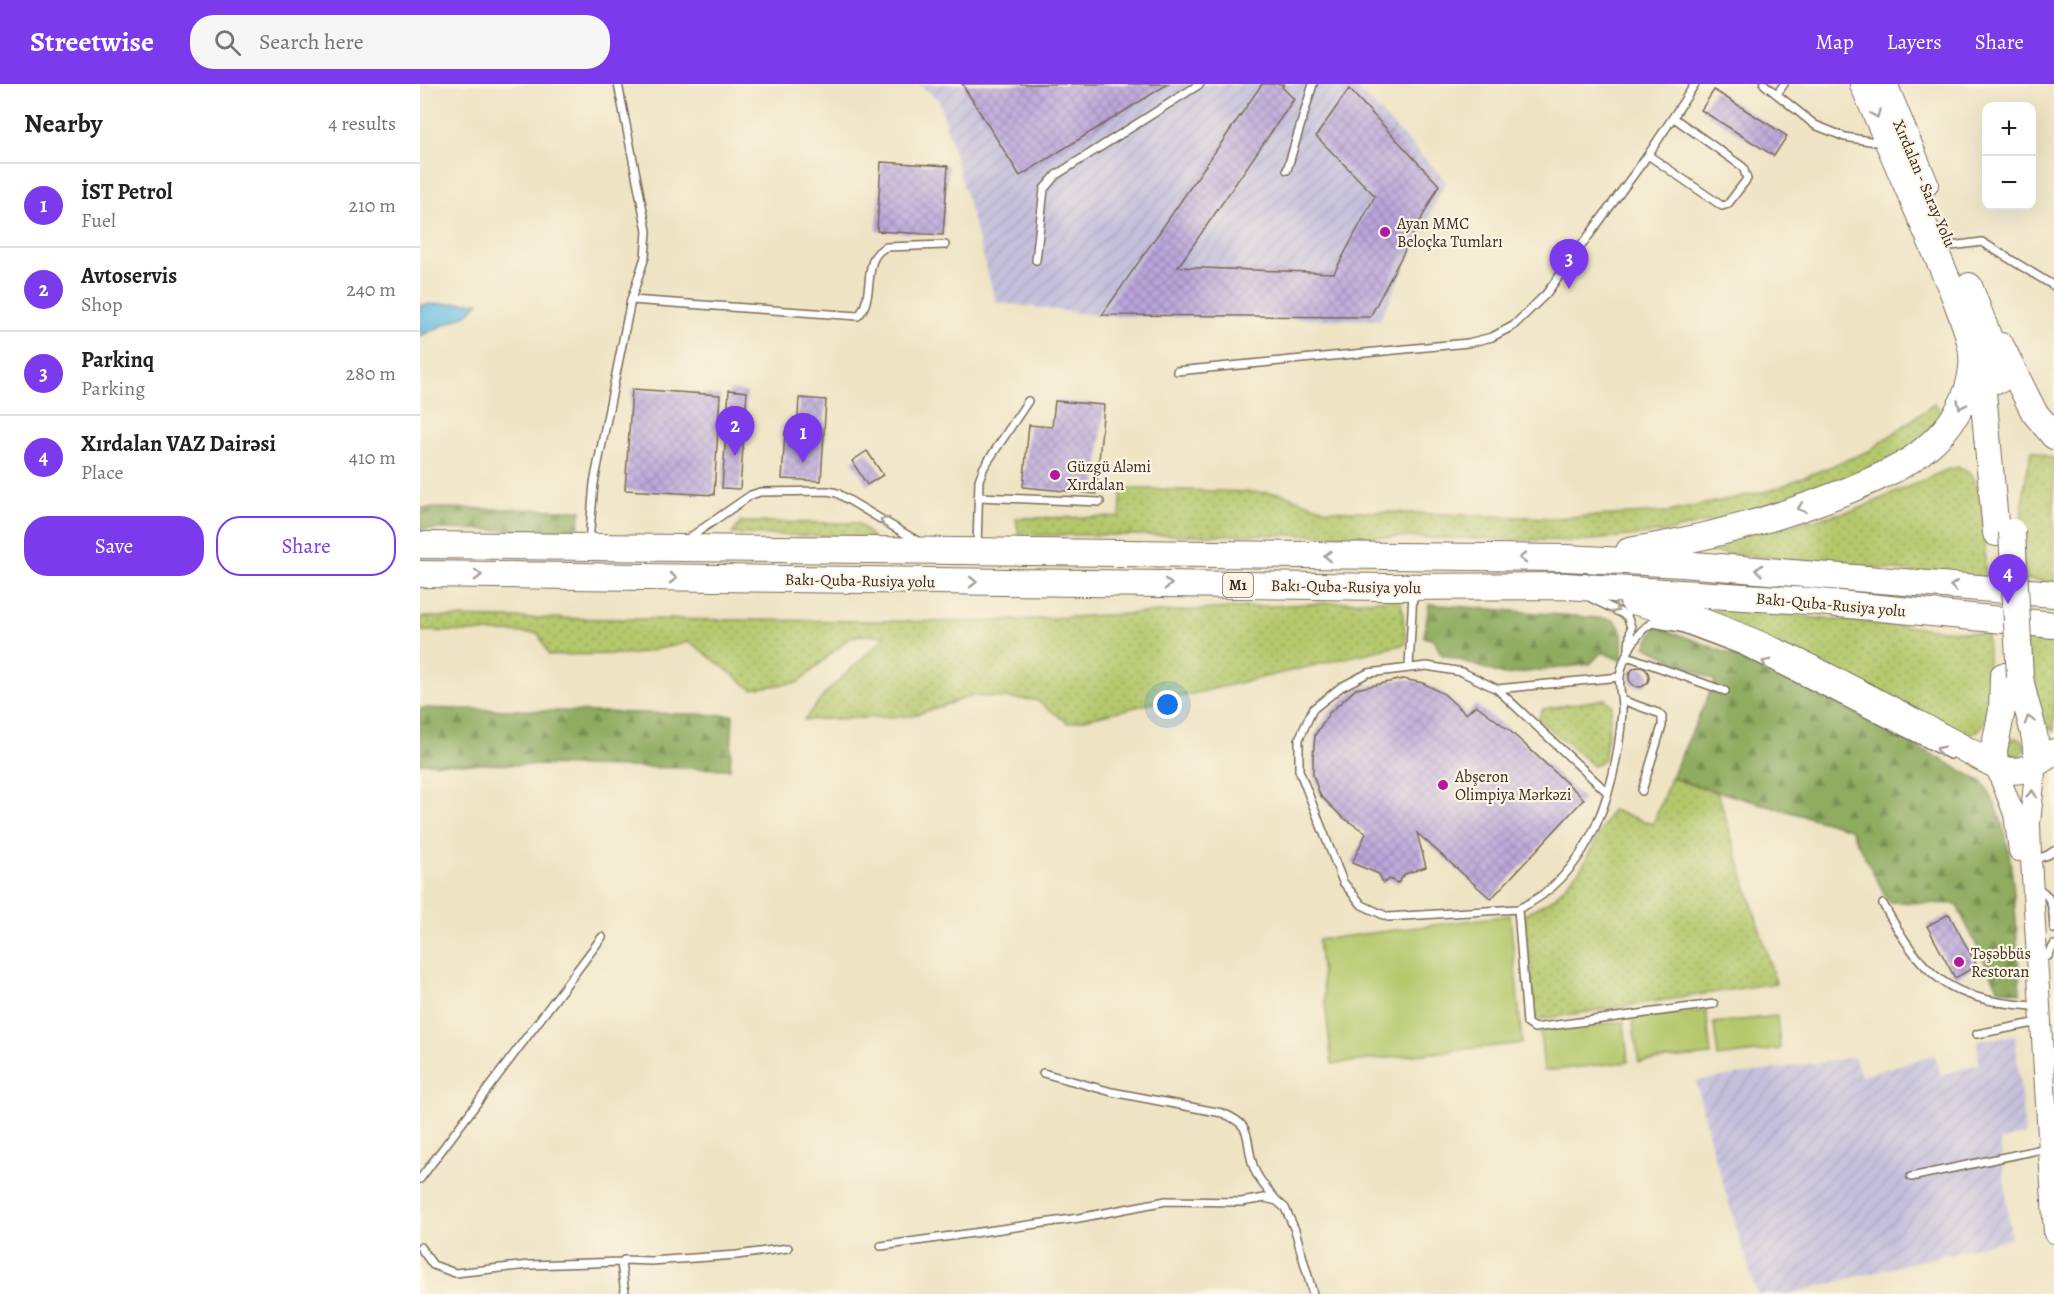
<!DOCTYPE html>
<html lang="en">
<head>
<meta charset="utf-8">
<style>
	body { margin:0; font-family:Alegreya,serif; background:#f6f6f6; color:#202124 }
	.controls { position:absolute; right:18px; top:18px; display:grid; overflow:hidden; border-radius:12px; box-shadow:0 6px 24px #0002 }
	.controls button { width:54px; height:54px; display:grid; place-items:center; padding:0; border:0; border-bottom:2px solid #e0e0e0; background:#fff; color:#202124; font:30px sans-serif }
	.you { position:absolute; left:748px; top:621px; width:21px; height:21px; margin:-15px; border:4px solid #fff; border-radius:50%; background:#1a73e8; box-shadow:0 0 0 9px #1a73e833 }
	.badge { display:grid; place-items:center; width:39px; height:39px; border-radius:50%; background:#7c3aed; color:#fff; font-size:20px; font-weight:700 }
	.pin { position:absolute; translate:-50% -50px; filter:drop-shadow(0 2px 3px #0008) }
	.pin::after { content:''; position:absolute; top:32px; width:21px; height:18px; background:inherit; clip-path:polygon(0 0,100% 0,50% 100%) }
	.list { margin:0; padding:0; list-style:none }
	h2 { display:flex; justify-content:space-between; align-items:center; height:78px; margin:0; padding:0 24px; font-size:26px }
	h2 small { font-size:20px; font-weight:400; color:#757577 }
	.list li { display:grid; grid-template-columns:39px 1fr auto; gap:18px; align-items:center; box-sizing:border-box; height:84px; padding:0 24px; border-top:2px solid #e0e0e0 }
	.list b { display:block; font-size:22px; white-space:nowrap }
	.list p { margin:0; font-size:20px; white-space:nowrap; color:#757577 }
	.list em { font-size:20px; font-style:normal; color:#757577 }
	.actions { display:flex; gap:12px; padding:18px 24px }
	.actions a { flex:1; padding:14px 0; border:2px solid #7c3aed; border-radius:24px; text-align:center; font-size:21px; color:#7c3aed }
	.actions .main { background:#7c3aed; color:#fff }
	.icon { flex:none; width:33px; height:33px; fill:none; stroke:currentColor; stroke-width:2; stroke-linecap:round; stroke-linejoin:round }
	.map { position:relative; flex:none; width:1634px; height:1210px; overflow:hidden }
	header { display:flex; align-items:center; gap:36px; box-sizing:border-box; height:84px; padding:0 30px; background:#7c3aed; color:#fff }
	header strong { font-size:28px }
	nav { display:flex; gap:33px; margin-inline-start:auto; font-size:21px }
	.search { width:420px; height:54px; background:#f6f6f6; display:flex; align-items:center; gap:15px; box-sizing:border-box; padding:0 21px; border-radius:24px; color:#757577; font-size:22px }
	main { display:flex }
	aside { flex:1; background:#fff }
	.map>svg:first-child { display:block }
</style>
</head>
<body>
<header>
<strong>Streetwise</strong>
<div class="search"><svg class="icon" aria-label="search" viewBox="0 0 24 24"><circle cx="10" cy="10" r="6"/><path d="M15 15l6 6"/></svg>Search here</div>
<nav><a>Map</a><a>Layers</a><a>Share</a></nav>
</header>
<main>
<aside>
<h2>Nearby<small>4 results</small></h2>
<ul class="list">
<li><span class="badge">1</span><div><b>İST Petrol</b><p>Fuel</p></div><em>210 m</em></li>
<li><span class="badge">2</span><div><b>Avtoservis</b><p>Shop</p></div><em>240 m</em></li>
<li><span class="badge">3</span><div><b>Parkinq</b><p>Parking</p></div><em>280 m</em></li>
<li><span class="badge">4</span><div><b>Xırdalan VAZ Dairəsi</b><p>Place</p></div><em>410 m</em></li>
</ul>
<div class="actions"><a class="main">Save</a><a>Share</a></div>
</aside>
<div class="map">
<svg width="1634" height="1210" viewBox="0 0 1634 1210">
	<defs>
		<pattern id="industrial-furrows" width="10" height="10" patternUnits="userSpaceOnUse" patternTransform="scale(1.5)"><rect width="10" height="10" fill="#c4c0db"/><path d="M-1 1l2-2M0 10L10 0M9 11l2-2" fill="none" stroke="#a9a5bc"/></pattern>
		<pattern id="grass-dots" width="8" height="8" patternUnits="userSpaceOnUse" patternTransform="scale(1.5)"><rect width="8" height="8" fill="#b4c86c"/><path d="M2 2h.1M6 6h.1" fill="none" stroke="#94a358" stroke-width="1.8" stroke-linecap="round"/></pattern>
		<pattern id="forest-firs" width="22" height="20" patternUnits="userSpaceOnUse" patternTransform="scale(1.5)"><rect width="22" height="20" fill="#8fac60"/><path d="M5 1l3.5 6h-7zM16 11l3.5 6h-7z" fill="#768c4f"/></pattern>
		<pattern id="building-cross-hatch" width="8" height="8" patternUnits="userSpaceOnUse" patternTransform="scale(1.5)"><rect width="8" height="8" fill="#baa5db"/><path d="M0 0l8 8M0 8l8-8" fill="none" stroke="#9887b1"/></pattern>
	</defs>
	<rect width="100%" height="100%" fill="#fcf5e5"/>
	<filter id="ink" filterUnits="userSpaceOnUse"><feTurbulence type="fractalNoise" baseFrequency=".0167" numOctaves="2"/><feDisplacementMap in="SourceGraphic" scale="12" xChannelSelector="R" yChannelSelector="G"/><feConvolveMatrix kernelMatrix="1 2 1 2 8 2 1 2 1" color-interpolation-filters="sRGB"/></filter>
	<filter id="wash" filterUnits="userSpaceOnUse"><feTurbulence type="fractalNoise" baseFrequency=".008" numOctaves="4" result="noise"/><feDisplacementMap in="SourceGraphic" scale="24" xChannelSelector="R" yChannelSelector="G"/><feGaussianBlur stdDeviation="1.35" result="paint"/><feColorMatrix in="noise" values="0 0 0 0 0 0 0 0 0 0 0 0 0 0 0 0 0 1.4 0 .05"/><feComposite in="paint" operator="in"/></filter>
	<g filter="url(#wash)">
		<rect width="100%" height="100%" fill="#eee3c3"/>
		<path fill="url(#industrial-furrows)" d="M 498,0 L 933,0 L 1026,97 L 960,236 L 682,232 L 576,218 L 519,16 Z
			M 1595,951 L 1605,1051 L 1580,1056 L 1591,1154 L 1368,1210 L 1337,1210 L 1292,1064 L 1276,997 L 1434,973 L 1441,992 L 1514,971 L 1521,991 L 1559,980 L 1557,957 Z"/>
		<path fill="url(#grass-dots)" stroke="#787945" stroke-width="1.5" d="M 1514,320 L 1525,330 L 1481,372 L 1417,399 L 1339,425 L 1246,448 L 1162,457 L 884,451 L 599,451 L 596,434 L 700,433 L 702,404 L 860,409 L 907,426 L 1133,434 L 1248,428 L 1352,406 L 1449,367 Z
			M 1612,366 L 1634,375 L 1634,498 L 1604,495 C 1600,444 1599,417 1612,366 Z
			M 1538,383 C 1570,390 1564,468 1565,495 L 1260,465 L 1436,426 L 1524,387 Z
			M 321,438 L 438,439 L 453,453 L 312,450 Z
			M 981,515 L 986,560 L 648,639 L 616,616 L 552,612 L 492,632 L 384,636 L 406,609 L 466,552 L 438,551 L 427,556 L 379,598 L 332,605 L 270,558 L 215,570 L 129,571 L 118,549 L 0,547 L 0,533 L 555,538 Z
			M 1269,522 L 1567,550 L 1570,627 L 1559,646 L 1546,654 Z
			M 1604,551 L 1634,554 L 1634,647 L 1619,637 Z
			M 1185,615 L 1192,621 L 1184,675 L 1174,682 L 1118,635 L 1123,625 Z
			M1587 663a9 9 0 1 1 18 0a9 9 0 1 1-18 0Z
			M 1251,694 L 1298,709 L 1356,899 L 1115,936 L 1105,830 L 1134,814 L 1162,783 L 1192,726 L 1233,740 Z"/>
		<path fill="url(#forest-firs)" stroke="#656b3f" stroke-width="1.5" d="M 0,424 L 161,426 L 158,447 L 0,445 Z
			M 1009,520 L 1191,535 C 1206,542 1202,563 1202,577 L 1182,568 L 1170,580 L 1084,591 L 1021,570 L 1014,556 L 1004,553 Z
			M 1236,543 C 1350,580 1457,640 1562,698 C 1599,746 1595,848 1600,909 L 1578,904 L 1536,820 L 1469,818 L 1430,745 L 1251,694 L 1295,597 L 1225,562 Z
			M 0,624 L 313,631 L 310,685 L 0,679 Z"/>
		<path fill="#b4c86c" stroke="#787945" stroke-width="1.5" d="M 1090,831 L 1102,959 L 912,980 L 898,856 Z
			M 1286,926 L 1291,971 L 1219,978 L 1212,934 Z
			M 1357,932 L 1360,965 L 1298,973 L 1294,939 Z
			M 1204,938 L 1208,978 L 1124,987 L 1120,946 Z"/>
		<path fill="#66bce3" stroke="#507380" stroke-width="1.5" d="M 59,218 L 48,230 L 0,252 L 0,221 Z"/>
		<g id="blocks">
			<path fill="url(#building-cross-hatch)" d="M 542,0 L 748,0 L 600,92 Z
				M 842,0 L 864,0 L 862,3 L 874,15 L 758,183 L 914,189 L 955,112 L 896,52 L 929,5 L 1019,101 L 950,233 L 682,231 Z
				M 1294,6 L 1367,52 L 1354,72 L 1281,26 Z
				M 461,78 L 528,82 L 523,151 L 457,147 Z
				M 212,305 L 300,311 L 294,411 L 205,406 Z
				M 309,306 L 327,308 L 320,405 L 302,404 Z
				M 379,314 L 406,316 L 401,397 L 362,395 L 365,348 L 377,349 Z
				M 635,317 L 684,321 L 676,410 L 603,403 L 609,341 L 632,343 Z
				M 447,367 L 463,391 L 447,401 L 432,377 Z
				M1209 593a10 10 0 1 1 20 0a10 10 0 1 1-20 0Z
				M 983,595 L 1003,599 L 1024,610 L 1046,630 L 1056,621 L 1089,646 L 1164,715 L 1071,815 L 997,749 L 1006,783 L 985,790 L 978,799 L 970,795 L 963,799 L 959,790 L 932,779 L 946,749 L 922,733 L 900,711 L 893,691 L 893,672 L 895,651 L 909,629 L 936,605 Z
				M 1529,830 L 1557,882 L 1535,894 L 1507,842 Z"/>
		</g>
	</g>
	<g filter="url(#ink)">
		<use href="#blocks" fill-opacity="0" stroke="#7a6b58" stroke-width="1.5"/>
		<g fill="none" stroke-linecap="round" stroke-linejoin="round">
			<g stroke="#7a6b58" stroke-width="10">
				<path id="lane" d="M 1344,0 L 1395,41 L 1425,53 L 1462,59
					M 1357,10 L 1364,0
					M 1228,71 L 1302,122 L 1308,120 L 1327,95 L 1323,83 L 1254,34
					M 867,86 L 893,0
					M 1531,162 L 1562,158 L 1634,202
					M 616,176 L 624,105 L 636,91 L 780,0
					M 211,216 L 438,232 C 457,213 440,174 466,163 L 525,161
					M 757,287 L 1048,259 L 1072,253 L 1093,242 L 1126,210 L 1228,71 L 1275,0
					M 558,413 L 680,418
					M 266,456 L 331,411 L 340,408 L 408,407 L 417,409 L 499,458
					M 169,458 L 174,399 L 211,216 L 225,173 L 227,147 L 198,0
					M 557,462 L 559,396 L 564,383 L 608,317
					M 1171,514 L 1207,532 L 1211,543 L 1209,563
					M 1207,572 L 1305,607
					M 989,583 L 993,508
					M 1077,605 L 1200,593
					M 1202,616 L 1238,629 L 1242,633 L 1242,642 L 1222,707
					M 1187,708 L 1077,605 L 1042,588 L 1007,582 L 948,589 L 921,603 L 893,625 L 879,655 L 879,686 L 923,798 L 942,821 L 968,833 L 1098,825 C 1171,792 1197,703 1202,628 C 1203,617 1198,603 1200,592 C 1203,574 1216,547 1232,539 L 1261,544 L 1322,567 L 1530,671
					M 1613,776 L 1628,771 L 1634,767
					M 1614,803 C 1634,810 1633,827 1634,845
					M 1463,820 C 1503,892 1527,916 1612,922
					M 1098,825 L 1107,939 L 1114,944 L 1294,920
					M 1620,877 L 1628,872 L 1634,861
					M 1557,950 L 1614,939
					M 623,989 L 692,1008 L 802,1029 C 835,1042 824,1053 833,1081 C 836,1094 849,1107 857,1117
					M 1491,1093 L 1627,1064
					M 0,1095 L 182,853
					M 461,1162 L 659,1134 L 746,1117 L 821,1118 L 845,1114 L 857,1117 L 865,1124 L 875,1146 L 893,1210
					M 0,1163 L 13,1181 L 35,1189 L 109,1181 L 202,1178
					M 205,1210 L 201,1179 L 204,1176 L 231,1177 L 317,1171 L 368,1164"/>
			</g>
			<g stroke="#7a6b58" stroke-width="22">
				<path id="secondary" d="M 1616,679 L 1610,739 L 1611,776 L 1634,1149
					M 1575,681 L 1594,730 L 1599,767"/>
			</g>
			<g stroke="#7a6b58" stroke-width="28">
				<path id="highway" d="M 1443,0 L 1538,220
					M 1464,0 L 1505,100
					M 1549,202 L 1570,257 L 1579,296
					M 1581,262 L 1614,328 L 1634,352
					M 1560,276 L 1576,449
					M 0,461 L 1146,474 L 1262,480 L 1634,510
					M 1209,467 C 1284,455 1358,435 1429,406 C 1455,395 1483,384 1505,365 C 1530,345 1549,316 1552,284 C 1555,258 1540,229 1532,205
					M 0,490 L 964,503 L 1146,502 L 1389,517 L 1634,541
					M 1213,517 C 1343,548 1466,625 1583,685 C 1604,692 1617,678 1634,668
					M 1600,593 C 1604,621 1619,651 1616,679
					M 1575,681 L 1574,666 L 1582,626 L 1583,592"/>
			</g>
			<use href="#lane" stroke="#fff" stroke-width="7"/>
			<use href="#secondary" stroke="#fff" stroke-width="20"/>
			<use href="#highway" stroke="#fff" stroke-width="26"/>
			<g stroke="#7a6b58" stroke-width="28" stroke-linecap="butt">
				<path id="highway-bridge" d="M 1592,448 L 1600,593"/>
			</g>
			<use href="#highway-bridge" stroke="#fff" stroke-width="26"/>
		</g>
		<defs><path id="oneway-chevron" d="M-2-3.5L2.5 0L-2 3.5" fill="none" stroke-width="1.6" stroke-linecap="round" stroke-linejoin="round" transform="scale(1.5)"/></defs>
		<g stroke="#a79f9a">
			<use href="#oneway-chevron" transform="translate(1456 30) rotate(67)"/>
			<use href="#oneway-chevron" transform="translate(1541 321) rotate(116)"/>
			<use href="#oneway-chevron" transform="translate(1381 424) rotate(161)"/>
			<use href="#oneway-chevron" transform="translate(464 437) rotate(-149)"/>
			<use href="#oneway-chevron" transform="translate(908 472) rotate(-179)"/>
			<use href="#oneway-chevron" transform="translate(1103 474) rotate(-180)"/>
			<use href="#oneway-chevron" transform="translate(1339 486) rotate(-176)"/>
			<use href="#oneway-chevron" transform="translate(58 491) rotate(1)"/>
			<use href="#oneway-chevron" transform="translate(253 494) rotate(1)"/>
			<use href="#oneway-chevron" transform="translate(553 498) rotate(1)"/>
			<use href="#oneway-chevron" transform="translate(748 500) rotate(1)"/>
			<use href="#oneway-chevron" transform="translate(1534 502) rotate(-175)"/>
			<use href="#oneway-chevron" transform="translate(1195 525) rotate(27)"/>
			<use href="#oneway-chevron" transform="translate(1346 579) rotate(-154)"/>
			<use href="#oneway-chevron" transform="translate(1609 636) rotate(-107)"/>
			<use href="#oneway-chevron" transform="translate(1520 666) rotate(-153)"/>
			<use href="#oneway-chevron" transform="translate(1612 710) rotate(-83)"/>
		</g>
	</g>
	<g fill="#b5179e" stroke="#fcf5e5" stroke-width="2">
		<circle cx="965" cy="148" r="6"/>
		<circle cx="635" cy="391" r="6"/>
		<circle cx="1023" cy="701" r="6"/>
		<circle cx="1539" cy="878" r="6"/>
	</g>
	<g text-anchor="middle" stroke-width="4.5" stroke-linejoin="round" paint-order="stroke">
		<rect fill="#fcf5e5" stroke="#75675a" stroke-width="1.5" x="803" y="489" width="30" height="24" rx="4.5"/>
		<g font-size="15" font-weight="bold" fill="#3b2a1e">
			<text x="818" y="506">M1</text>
		</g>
		<g font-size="16" fill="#3b2a1e" stroke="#fcf5e5">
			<text transform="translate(1505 99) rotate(67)" y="6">Xırdalan - Saray Yolu</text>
			<text transform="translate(440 496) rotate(1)" y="6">Bakı-Quba-Rusiya yolu</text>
			<text transform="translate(926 502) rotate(1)" y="6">Bakı-Quba-Rusiya yolu</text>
			<text transform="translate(1411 520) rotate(5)" y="6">Bakı-Quba-Rusiya yolu</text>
		</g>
		<g font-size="16" fill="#3b2a1e" stroke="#fcf5e5" text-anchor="start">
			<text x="977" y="145">Ayan MMC<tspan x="977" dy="18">Beloçka Tumları</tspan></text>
			<text x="647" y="388">Güzgü Aləmi<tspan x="647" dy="18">Xırdalan</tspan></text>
			<text x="1035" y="698">Abşeron<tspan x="1035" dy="18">Olimpiya Mərkəzi</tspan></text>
			<text x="1551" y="875">Təşəbbüs<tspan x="1551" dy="18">Restoran</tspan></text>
		</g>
	</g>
</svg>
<div class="controls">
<button>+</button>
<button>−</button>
</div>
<div class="you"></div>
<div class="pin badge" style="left:383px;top:379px">1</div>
<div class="pin badge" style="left:315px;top:372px">2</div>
<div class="pin badge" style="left:1149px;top:205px">3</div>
<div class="pin badge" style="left:1588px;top:520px">4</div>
</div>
</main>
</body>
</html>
